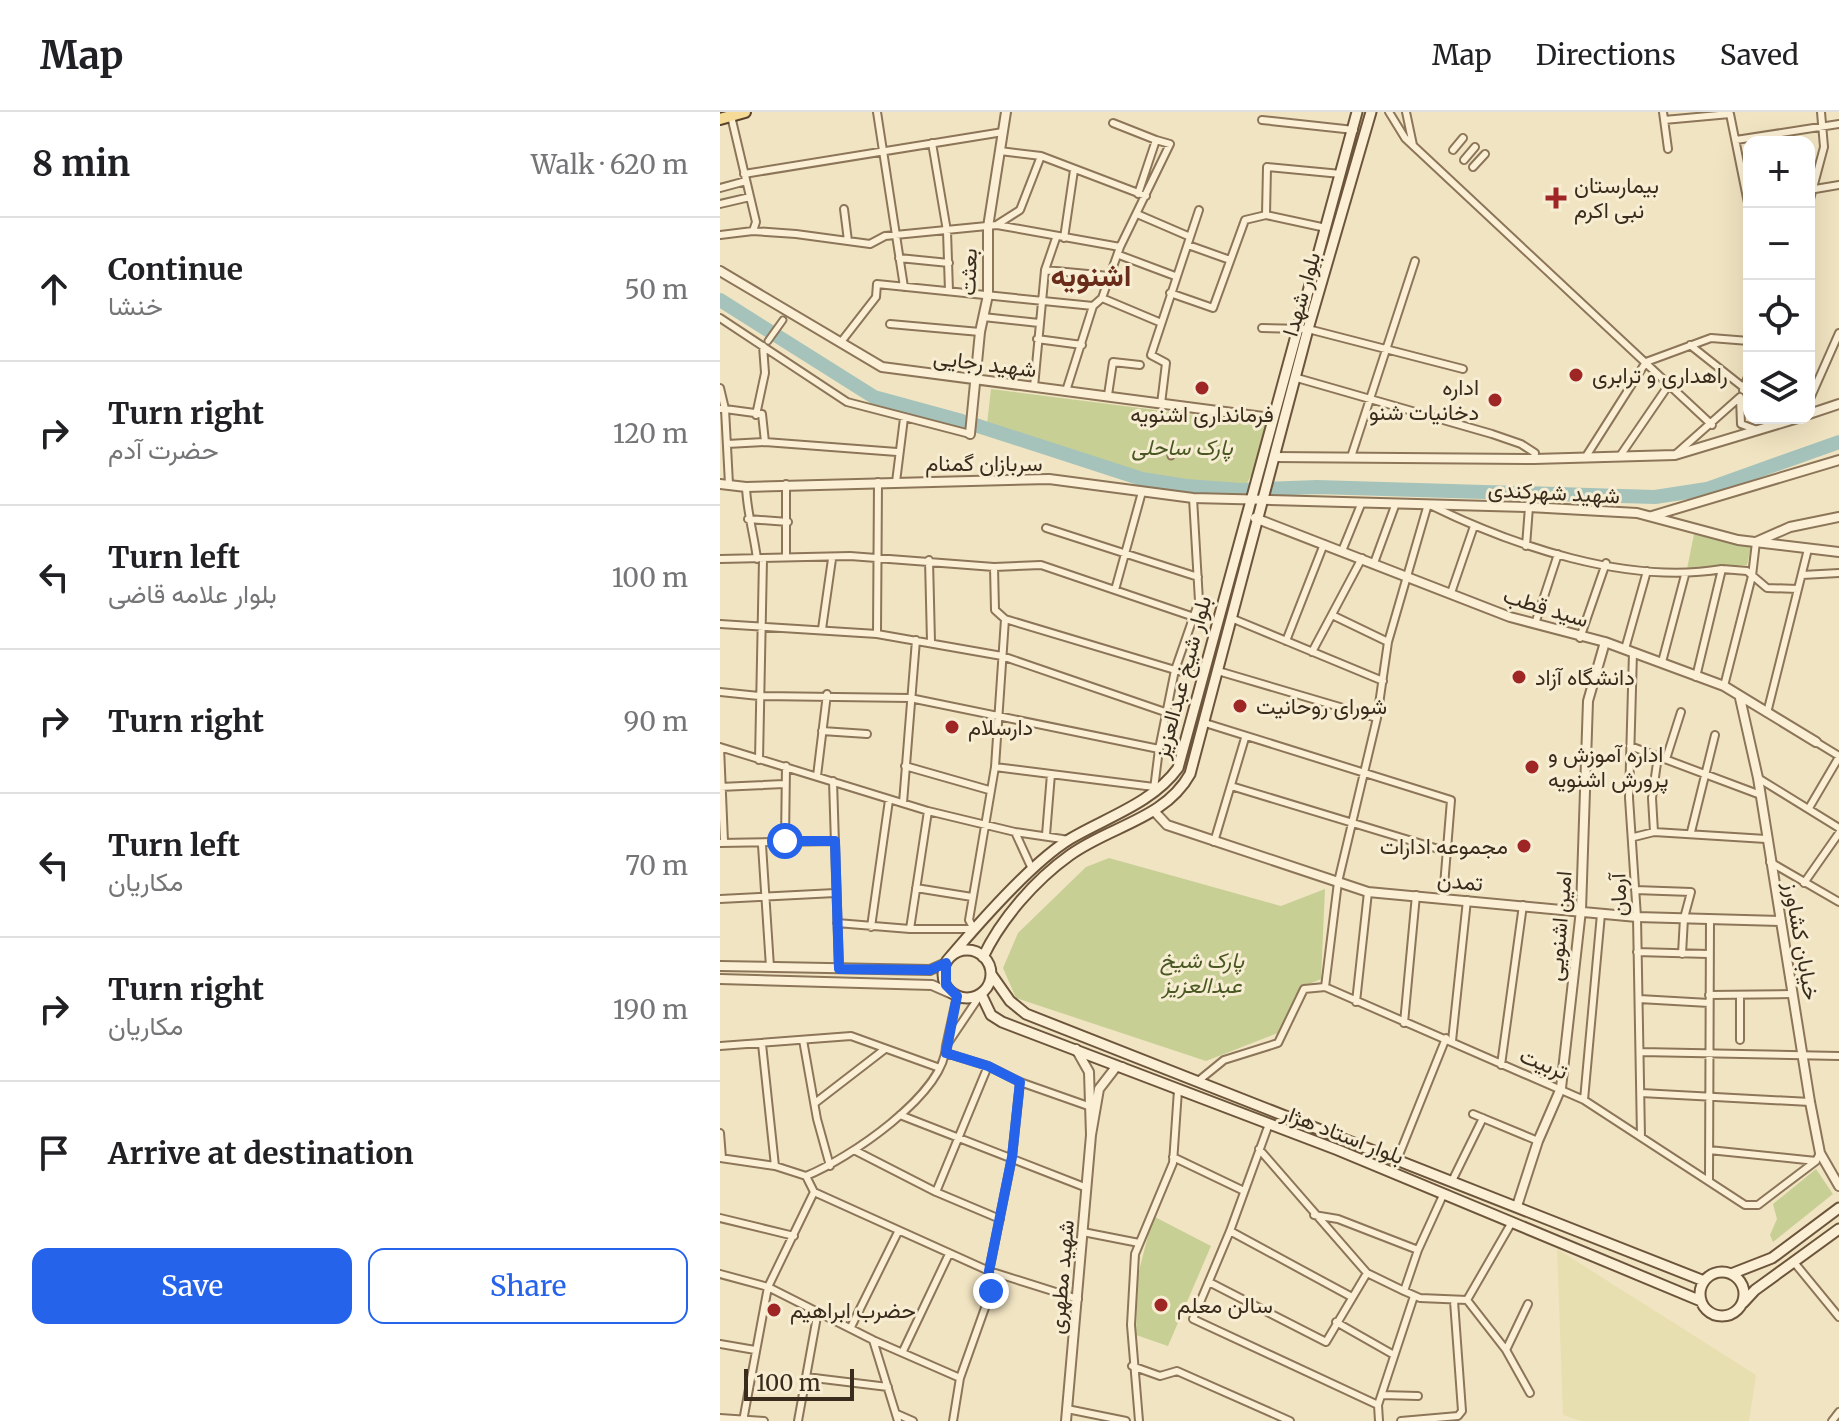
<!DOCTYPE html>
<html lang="en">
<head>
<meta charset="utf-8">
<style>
	body { margin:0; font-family:Merriweather,Vazirmatn,serif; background:#f2f2f2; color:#202124 }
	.controls { position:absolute; right:24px; top:24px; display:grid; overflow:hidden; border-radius:16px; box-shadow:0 8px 32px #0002 }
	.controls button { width:72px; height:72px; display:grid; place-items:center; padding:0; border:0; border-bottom:2px solid #e0e0e0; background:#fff; color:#202124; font:40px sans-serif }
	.scale { position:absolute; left:24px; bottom:20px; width:110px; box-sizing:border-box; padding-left:8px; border:4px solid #3a2c1d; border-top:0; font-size:22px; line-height:28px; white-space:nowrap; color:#3a2c1d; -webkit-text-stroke:6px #f7edd2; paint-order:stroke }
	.stop { position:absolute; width:24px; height:24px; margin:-18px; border:6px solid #2563eb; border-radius:50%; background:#fff }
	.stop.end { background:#2563eb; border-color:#fff; box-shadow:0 2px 8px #0008 }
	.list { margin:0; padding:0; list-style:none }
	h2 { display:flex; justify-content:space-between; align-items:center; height:104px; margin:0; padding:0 32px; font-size:34px }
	h2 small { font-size:26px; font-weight:400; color:#757577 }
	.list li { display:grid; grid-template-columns:52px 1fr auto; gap:24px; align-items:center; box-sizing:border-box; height:144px; padding:0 32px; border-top:2px solid #e0e0e0 }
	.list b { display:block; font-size:30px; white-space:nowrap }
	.list p { margin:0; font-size:26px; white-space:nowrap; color:#757577 }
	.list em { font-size:26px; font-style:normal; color:#757577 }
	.actions { display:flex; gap:16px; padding:24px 32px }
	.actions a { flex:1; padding:18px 0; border:2px solid #2563eb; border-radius:16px; text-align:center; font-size:28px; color:#2563eb }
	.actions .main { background:#2563eb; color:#fff }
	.icon { flex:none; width:44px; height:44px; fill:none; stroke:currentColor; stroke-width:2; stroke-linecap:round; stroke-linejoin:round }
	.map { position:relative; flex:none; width:1119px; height:1309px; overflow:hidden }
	header { display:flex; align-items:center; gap:48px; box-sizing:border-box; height:112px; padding:0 40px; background:#fff; border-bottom:2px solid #e0e0e0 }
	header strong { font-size:38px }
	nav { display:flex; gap:44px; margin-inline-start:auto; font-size:28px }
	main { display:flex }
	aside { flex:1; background:#fff }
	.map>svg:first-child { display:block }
</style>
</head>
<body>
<header>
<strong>Map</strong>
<nav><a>Map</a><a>Directions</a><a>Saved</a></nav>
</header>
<main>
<aside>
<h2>8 min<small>Walk · 620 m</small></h2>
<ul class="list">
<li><svg class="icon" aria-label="ahead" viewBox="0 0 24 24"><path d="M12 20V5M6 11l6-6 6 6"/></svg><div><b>Continue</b><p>خنشا</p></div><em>50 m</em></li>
<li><svg class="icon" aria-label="right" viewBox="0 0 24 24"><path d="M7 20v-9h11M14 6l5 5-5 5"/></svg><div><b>Turn right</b><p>حضرت آدم</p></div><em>120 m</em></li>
<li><svg class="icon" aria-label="left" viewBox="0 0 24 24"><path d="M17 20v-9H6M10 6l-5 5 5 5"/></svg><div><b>Turn left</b><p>بلوار علامه قاضی</p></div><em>100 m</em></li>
<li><svg class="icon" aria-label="right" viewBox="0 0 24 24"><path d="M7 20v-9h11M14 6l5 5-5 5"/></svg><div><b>Turn right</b></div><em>90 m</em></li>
<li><svg class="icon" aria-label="left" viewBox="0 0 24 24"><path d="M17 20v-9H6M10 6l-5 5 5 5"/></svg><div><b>Turn left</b><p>مکاریان</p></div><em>70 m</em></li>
<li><svg class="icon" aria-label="right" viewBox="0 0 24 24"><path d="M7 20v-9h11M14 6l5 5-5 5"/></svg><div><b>Turn right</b><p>مکاریان</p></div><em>190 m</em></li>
<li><svg class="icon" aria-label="arrive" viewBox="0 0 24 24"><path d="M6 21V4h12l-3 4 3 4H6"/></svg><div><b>Arrive at destination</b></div></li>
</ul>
<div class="actions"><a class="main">Save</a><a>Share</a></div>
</aside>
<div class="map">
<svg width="1119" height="1309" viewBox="0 0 1119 1309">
	<rect width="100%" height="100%" fill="#f1e4c2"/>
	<path fill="#e7dfaf" d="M 837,1137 L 1036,1263 L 1029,1309 L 861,1309 L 843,1303 Z"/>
	<path fill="#c7cf95" d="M 271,277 L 546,312 L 534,358 L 526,373 L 450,367 L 414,360 L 267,312 Z
		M 974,422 L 1031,435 L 1027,453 L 967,457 Z
		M 389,746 L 561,794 L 605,777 L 601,867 L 580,876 L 563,919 L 486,949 L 296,886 L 283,856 L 298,821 L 366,755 Z
		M 1096,1057 L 1113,1082 L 1053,1130 L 1050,1123 L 1057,1107 L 1053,1092 Z
		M 433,1104 L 491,1134 L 448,1234 L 416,1223 L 418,1163 Z"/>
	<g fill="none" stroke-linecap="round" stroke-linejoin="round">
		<path stroke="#a5c3bb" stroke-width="14" d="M 0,188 L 154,285 L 242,309
			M 249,311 L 422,367 L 466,374 L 521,378 L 597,375 L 935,385 L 987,377 L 1119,330"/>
		<g stroke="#8c7558" stroke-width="9">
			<path id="pedestrian" d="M 48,229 L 63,208
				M 451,340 L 451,344"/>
		</g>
		<g stroke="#8c7558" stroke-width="10">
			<path id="minor" d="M 157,0 L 184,175
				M 669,0 L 685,26 L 992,313
				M 686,0 L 693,33
				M 943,0 L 948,37
				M 11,4 L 36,110 L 33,119
				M 542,8 L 634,18
				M 944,8 L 1010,2 L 1029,96
				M 393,11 L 436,28 L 418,82
				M 1016,28 L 1119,12
				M 212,31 L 227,119 L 229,179
				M 733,38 L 743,26
				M 280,39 L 321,44 L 426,84
				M 744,48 L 755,35
				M 753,55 L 765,42
				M 24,62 L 283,20
				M 0,76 L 26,69
				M 1095,77 L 1119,73
				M 1089,91 L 1104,35 L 1101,0
				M 0,92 L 30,85
				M 124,97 L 128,129
				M 417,102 L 468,124
				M 546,103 L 547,55 L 621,62
				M 278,112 L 300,98 L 321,44
				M 0,123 L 33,119 L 76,122 L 150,132 L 165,124 L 277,113 L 400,135
				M 344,126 L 354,58
				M 468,133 L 510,148
				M 399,143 L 455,164
				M 179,146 L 229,151
				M 325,158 L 389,164
				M 450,181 L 493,196 L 525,108 L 546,103 L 606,116
				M 382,186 L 439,210
				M 263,205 L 319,211
				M 0,206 L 127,290 L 250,322
				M 170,212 L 260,220
				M 542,216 L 588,217 L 743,257
				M 317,227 L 362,233
				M 121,230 L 156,185 L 157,172 L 373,194
				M 970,233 L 1023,275
				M 577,266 L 772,322 L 801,332 L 815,341 L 814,347
				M 314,275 L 325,158 L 336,126
				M 0,276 L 5,297 L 42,302 L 45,330 L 177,340
				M 1023,278 L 1029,262
				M 346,279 L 373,194 L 382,186 L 400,135 L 450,32 L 436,28
				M 388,283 L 393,250 L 420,253
				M 1089,289 L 1119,221
				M 441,292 L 446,251 L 431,243 L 479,98
				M 0,297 L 5,297 L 9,372
				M 36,303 L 45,261 L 43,234
				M 7,332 L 45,330
				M 957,341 L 1020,285 L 1021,312 L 1037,318
				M 900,344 L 950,271
				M 631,345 L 695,149
				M 865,346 L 926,250 L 991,226 L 1029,229
				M 176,370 L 184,306
				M 26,375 C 27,401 34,422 37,447
				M 473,386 L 479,489 L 455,558 L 482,564
				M 28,407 L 68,410
				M 326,416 L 478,465
				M 806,434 L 809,395
				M 622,439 L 642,390
				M 66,445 L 66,372
				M 0,447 L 130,444 L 274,455 L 321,453 L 474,505
				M 209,448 L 211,530
				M 654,451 L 676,391
				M 1082,463 L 1119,461
				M 395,478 L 422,380
				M 731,481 L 754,414
				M 612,503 L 668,530
				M 511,506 L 663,569
				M 0,512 L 157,522 L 282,544 L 445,600
				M 815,512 L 838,442
				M 102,517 L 112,447
				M 157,522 L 158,370
				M 860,526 L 886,451
				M 566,529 L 604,432
				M 905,537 L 927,459
				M 592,540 L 642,446
				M 913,540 L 909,686 L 917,805 L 921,1025
				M 942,550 L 965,463
				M 498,559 L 657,606
				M 976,565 L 1002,457 L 1027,459 L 1047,476 L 1078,477
				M 1004,574 L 1032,464 L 1036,430
				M 0,580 L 39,584 L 190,586 L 439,637 L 455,558 L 285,507
				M 1047,601 L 1088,437
				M 485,611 L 731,688 L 723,786
				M 102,619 L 147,622
				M 1096,630 L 1119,644
				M 910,634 L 1038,682
				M 0,635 L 208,699 L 295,720 L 349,728
				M 0,635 L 4,730
				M 946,647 L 961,600
				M 39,648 L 43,447
				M 185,654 L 269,678
				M 275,655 L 434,675
				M 97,664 L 107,582
				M 1038,666 L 1119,716
				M 113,669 L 119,857
				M 511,674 L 725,739
				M 0,675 L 64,672
				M 434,677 L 439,637
				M 183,691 L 196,528
				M 1089,696 L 1119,645
				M 295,720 L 312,757
				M 934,720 L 932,686 L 938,644
				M 971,720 L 995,623
				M 326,723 L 331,662
				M 914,725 L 934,720 L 1046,727
				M 65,729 L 66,654
				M 494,730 L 525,626
				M 0,731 L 115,729
				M 42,733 L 50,855
				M 1050,750 L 1119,790
				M 1084,771 L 1119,721
				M 196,776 L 252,785
				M 915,778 L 971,780 L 964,806 L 962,842
				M 0,787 L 115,781
				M 117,811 L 190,817 L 254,817 L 249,808 L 275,655 L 285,507 L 275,498 L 274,455
				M 151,815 L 169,688
				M 190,817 L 208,699
				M 917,840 L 988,842
				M 605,875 L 618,770 L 657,606 L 668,530 L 708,392 C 793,434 908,473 1002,457
				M 605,875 L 864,988 L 1025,1093 L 1038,1093 L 1096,1049 L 1100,1041
				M 989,883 L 1073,882
				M 1020,883 L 1020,928
				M 237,884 L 226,934 L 261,882
				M 919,887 L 989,891
				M 636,890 L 648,780
				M 684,911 L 696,783
				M 83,928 L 97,1007 L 110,1054
				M 732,929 L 747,788
				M 42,932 L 55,1054
				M 0,934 L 131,924 L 217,955
				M 921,940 L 1119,944
				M 226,941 L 268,954 L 300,970 L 292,1045 L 269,1159 L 271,1179 L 240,1266 L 233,1309
				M 781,953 L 803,793
				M 300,970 L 371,995
				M 477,970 L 504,948 L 558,931 L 584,877 L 605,875
				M 921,981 L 1090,990
				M 864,988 L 881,802
				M 95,991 L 165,937
				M 753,1002 L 818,1029
				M 180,1003 L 367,1076
				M 549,1012 L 510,1119 L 473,1207 L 658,1293
				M 0,1021 L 2,1046
				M 539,1037 L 647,1161
				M 134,1038 L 216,1080 L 280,1107
				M 989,1038 L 1096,1049
				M 453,1045 L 524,1079
				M 0,1046 L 55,1054 L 86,1064
				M 677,1048 L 726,926
				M 86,1064 C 128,1047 224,983 226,934
				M 732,1069 L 763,1006
				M 989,1069 L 990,807
				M 94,1080 L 269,1159 L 358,1187
				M 216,1080 L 268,954
				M 594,1103 L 618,1107 L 698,1138
				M 0,1106 L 74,1124
				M 510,1119 L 630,1184
				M 363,1120 L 419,1131
				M 1073,1149 L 1119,1205
				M 0,1162 L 48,1175 L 153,1228 L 240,1266
				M 489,1170 L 606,1230 L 647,1161 L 684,1179 L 698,1138 L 724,1081
				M 684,1179 L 700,1186 L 747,1188 L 786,1238 L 810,1281
				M 747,1188 L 792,1110
				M 616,1210 L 674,1243
				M 131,1215 L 178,1120
				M 153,1228 L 178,1309
				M 0,1232 L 35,1238
				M 786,1238 L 808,1192
				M 183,1239 L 229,1142
				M 412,1254 L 440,1264 L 457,1259 L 570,1309
				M 86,1265 L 168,1275
				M 662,1283 L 698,1284
				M 347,1297 L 406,1309
				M 177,1302 L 193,1309
				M 0,1306 L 44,1309
				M 23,1309 L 48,1175 L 94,1080 L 86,1064
				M 78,1309 L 98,1199
				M 419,1309 L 411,1213 L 415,1142 L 453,1051 L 458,978
				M 659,1309 L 658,1293 L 694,1184
				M 681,1309 L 738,1304 L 742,1299 L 734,1189
				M 1112,1309 L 1119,1300"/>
		</g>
		<g stroke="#8c7558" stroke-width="12">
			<path id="tertiary" d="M 0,159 L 162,255 L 551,306
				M 1089,302 L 1119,292
				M 250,322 L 260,220 L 268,183 L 268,115 L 286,0
				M 554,345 L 814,347 L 955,343 L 1078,306
				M 0,372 L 26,375 L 329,367 L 473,386 L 809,395 L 917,401 L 1018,428 L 1119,440
				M 932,404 L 1119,348
				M 535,406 L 790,505 L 885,530 L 1004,574 L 1096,630
				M 1036,430 L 1070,415 L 1119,405
				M 1020,586 L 1038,666 L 1090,990 L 1100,1041 L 1119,1074
				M 434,699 L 447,713 L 648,780 L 917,805 L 1060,809
				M 0,854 L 210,858 L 226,851
				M 0,867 L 212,873 L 237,884
				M 356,937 L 369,960 L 371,1023 L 379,977 L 396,955 L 402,955
				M 797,1094 L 818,1029 L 841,976 L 861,798 L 868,589 L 885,530
				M 346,1309 L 371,1023"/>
		</g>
		<g stroke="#6d553b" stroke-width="13">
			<path id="secondary" d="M223 862a24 24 0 1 1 48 0a24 24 0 1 1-48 0Z
				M 231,844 C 259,811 314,749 350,727 C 385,706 433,691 458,656 L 637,0
				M 263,845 C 281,807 315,768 350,743 C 390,714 445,707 470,662 L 588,217 L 651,0
				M 271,862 L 290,889 L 306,902 L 984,1169
				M 261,882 L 271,903 L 282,910 L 618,1038 L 981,1189
				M980 1182a22 22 0 1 1 44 0a22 22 0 1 1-44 0Z
				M 1011,1162 L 1052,1146 L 1119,1096
				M 1023,1191 L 1035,1178 L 1119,1117"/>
		</g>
		<g stroke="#59422c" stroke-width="14">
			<path id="primary" d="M 0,7 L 25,0"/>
		</g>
		<use href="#pedestrian" stroke="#fbf0d6" stroke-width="5"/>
		<use href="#minor" stroke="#fbf0d6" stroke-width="6"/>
		<use href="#tertiary" stroke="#fbf0d6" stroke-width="8"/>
		<use href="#secondary" stroke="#fbf0d6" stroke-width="9"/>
		<use href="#primary" stroke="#f6db98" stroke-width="10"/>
	</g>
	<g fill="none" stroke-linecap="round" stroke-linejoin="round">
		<path stroke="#2563eb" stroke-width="10" d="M 65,729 L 115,729 L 119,857 L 210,858 L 226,851 L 226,873 L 237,884 L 226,941 L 268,954 L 300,970 L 292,1045 L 269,1159 L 271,1179"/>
	</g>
	<g fill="#9e2624" stroke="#f7edd2" stroke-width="3">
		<path d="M832 74h8v8h8v8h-8v8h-8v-8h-8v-8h8z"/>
		<circle cx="856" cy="263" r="8"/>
		<circle cx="482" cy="276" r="8"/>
		<circle cx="775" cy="288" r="8"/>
		<circle cx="799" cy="565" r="8"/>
		<circle cx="520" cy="594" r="8"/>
		<circle cx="232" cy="615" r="8"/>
		<circle cx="812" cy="655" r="8"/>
		<circle cx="804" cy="734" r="8"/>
		<circle cx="441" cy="1193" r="8"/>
		<circle cx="54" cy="1198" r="8"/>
	</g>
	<g text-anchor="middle" stroke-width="6" stroke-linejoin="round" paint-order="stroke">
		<g font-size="22" fill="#3a2c1d" stroke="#f7edd2" text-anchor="start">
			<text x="854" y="81">بیمارستان<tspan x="854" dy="25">نبی اکرم</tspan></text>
			<text x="872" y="271">راهداری و ترابری</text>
			<text x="759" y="283" text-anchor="end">اداره<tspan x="759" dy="25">دخانیات شنو</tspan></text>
			<text x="482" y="310" text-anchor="middle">فرمانداری اشنویه</text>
			<text x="815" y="573">دانشگاه آزاد</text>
			<text x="536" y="602">شورای روحانیت</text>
			<text x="248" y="623">دارسلام</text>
			<text x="828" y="650">اداره آموزش و<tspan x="828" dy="25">پرورش اشنویه</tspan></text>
			<text x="788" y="742" text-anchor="end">مجموعه ادارات</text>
			<text x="457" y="1201">سالن معلم</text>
			<text x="70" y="1206">حضرب ابراهیم</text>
		</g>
		<g font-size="22" fill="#3a2c1d" stroke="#f7edd2">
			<text transform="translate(248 160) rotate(-88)" y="8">بعثت</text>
			<text transform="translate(581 182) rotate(-74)" y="8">بلوار شهدا</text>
			<text transform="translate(265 251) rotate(7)" y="8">شهید رجایی</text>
			<text x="264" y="359">سربازان گمنام</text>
			<text transform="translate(834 380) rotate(3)" y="8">شهید شهرکندی</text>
			<text transform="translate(826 495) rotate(17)" y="8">سید قطب</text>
			<text transform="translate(462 565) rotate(-75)" y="8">بلوار شیخ عبدالعزیز</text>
			<text transform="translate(740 769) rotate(5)" y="8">تمدن</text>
			<text transform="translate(898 783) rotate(-92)" y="8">آرمان</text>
			<text transform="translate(839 814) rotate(-85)" y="8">امین اشنویی</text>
			<text transform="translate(1082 829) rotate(80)" y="8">خیابان کشاورز</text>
			<text transform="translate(824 951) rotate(22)" y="8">تربیت</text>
			<text transform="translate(623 1022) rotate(21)" y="8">بلوار استاد هژار</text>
			<text transform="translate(341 1165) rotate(-85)" y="8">شهید مطهری</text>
		</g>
		<g font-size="22" font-style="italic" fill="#495822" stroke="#f7edd2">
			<text x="462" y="343">پارک ساحلی</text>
			<text x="482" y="856">پارک شیخ<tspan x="482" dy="25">عبدالعزیز</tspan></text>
		</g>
		<g font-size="30" font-weight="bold" fill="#6a2c1a" stroke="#f7edd2">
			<text x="371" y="174">اشنویه</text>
		</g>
	</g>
</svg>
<div class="controls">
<button>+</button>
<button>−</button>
<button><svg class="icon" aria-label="locate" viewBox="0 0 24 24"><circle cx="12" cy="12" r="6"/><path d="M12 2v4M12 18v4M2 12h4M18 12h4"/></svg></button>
<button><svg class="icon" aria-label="layers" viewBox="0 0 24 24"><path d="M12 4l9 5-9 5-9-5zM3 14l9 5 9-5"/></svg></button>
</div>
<div class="scale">100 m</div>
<div class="stop" style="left:65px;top:729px"></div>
<div class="stop end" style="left:271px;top:1179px"></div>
</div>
</main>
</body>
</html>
